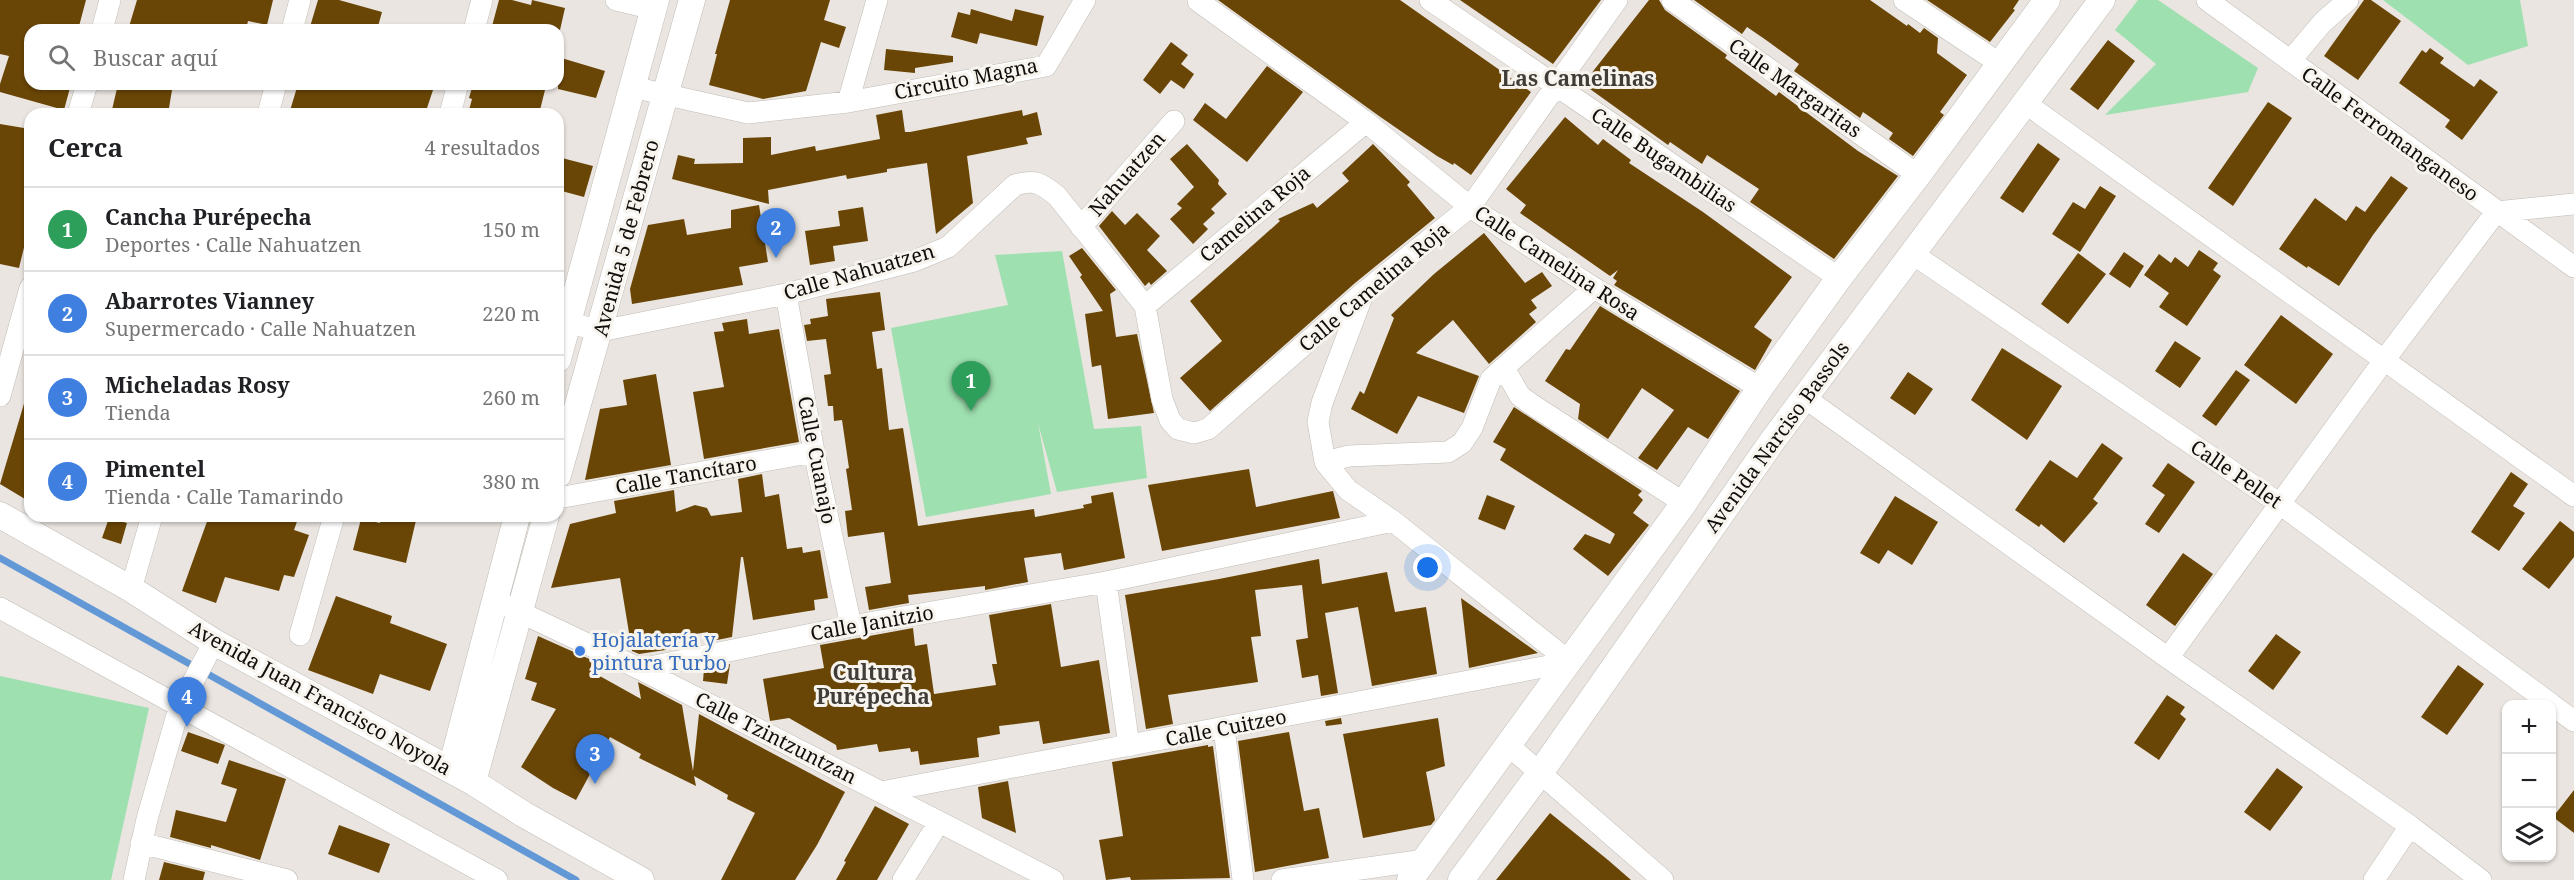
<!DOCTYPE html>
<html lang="es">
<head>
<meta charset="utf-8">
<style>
	body { margin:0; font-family:"Noto Serif",serif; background:#f6f6f6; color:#202124 }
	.controls { position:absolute; right:18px; bottom:18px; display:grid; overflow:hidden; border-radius:12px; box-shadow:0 2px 4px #0004 }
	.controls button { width:54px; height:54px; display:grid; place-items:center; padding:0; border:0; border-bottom:2px solid #e0e0e0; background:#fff; color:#202124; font:30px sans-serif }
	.you { position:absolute; left:1428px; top:568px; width:21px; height:21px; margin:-15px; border:4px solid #fff; border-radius:50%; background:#1a73e8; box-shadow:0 0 0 9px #1a73e833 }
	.badge { display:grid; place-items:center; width:39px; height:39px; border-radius:50%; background:#ea580c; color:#fff; font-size:20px; font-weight:700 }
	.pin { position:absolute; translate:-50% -50px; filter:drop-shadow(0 2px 3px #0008) }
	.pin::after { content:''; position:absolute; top:32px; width:21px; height:18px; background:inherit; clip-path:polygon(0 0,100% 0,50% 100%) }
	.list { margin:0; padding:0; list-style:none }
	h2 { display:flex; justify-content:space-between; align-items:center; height:78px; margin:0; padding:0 24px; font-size:26px }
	h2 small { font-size:20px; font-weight:400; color:#757577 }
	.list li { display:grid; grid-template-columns:39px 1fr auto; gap:18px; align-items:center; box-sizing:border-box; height:84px; padding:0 24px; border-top:2px solid #e0e0e0 }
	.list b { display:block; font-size:22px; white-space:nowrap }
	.list p { margin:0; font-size:20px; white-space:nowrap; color:#757577 }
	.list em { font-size:20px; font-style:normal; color:#757577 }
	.icon { flex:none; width:33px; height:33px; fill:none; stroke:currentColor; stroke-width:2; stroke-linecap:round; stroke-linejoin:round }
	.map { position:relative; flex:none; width:2574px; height:880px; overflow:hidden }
	.search { position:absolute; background:#fff; box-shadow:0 2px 4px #0004; left:24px; top:24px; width:540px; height:66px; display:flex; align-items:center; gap:15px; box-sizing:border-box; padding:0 21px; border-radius:18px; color:#757577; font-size:22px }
	.panel { position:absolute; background:#fff; box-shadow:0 2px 4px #0004; left:24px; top:108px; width:540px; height:414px; border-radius:18px }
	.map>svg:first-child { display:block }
</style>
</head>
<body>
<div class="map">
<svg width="2574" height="880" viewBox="0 0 2574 880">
	<rect width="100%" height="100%" fill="#eae5e0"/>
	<path fill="#9ee0af" d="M 2138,0 L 2158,0 L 2258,68 L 2248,92 L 2105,115 L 2156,64 L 2115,30 Z
		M 2383,0 L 2520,0 L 2528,46 L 2468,65 Z
		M 1062,251 L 1094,429 L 1141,426 L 1147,478 L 1057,492 L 1038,423 L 1051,494 L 926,517 L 891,328 L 1008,305 L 995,255 Z
		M 0,676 L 149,708 L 111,880 L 0,880 Z"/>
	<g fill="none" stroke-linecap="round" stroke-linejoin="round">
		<path stroke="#6398d6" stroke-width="7" d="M 0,558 L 576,880"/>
	</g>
	<path fill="#6a4606" d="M 0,0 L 86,0 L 78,30 L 30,30 L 30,84 L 71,84 L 64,110 L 0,92 L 0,84 L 9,56 L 0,54 Z
		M 137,0 L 273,0 L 267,25 L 248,21 L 246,30 L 128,30 Z
		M 318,0 L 339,0 L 382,12 L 377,30 L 309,30 Z
		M 499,0 L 512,0 L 531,5 L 532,0 L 565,8 L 560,30 L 491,30 Z
		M 730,0 L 830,0 L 824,20 L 846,27 L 839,48 L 821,42 L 806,91 L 763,99 L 709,85 L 717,54 L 715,54 Z
		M 1218,0 L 1400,0 L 1531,92 L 1471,175 L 1454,163 L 1453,165 L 1437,156 L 1379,116 Z
		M 1460,0 L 1601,0 L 1553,64 Z
		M 1649,0 L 1659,0 L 1665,10 L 1727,55 L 1725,58 L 1776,96 L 1779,92 L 1858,151 L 1898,176 L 1834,259 L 1750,202 L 1759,189 L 1707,155 L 1702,164 L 1670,142 L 1668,145 L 1583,84 Z
		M 1694,0 L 1870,0 L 1907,26 L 1908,24 L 1920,33 L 1924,28 L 1938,38 L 1937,53 L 1967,75 L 1940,112 L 1944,115 L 1913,156 L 1889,139 L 1893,133 L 1863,112 L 1860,118 L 1794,71 L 1799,64 L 1766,40 L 1747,27 L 1742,34 Z
		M 1927,0 L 2019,0 L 2013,9 L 2015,10 L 1990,42 Z
		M 2364,0 L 2371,0 L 2401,21 L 2358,80 L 2324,56 Z
		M 971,9 L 1012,21 L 1015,9 L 1044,16 L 1037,46 L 980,33 L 977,44 L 951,37 L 958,12 L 970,15 Z
		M 2108,40 L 2135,61 L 2098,110 L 2070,89 Z
		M 1171,42 L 1188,55 L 1181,64 L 1194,74 L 1184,89 L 1171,80 L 1160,94 L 1143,80 Z
		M 2430,48 L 2444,58 L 2440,63 L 2474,87 L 2480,79 L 2498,92 L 2462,140 L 2445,127 L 2450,120 L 2399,83 L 2422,50 L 2426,53 Z
		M 886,49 L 953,56 L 953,62 L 915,68 L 915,73 L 884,70 Z
		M 558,57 L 605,71 L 596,98 L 558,89 Z
		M 1267,66 L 1303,92 L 1247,162 L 1193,120 L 1205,103 L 1226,119 Z
		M 118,84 L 173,84 L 168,114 L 111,114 Z
		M 298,84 L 435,84 L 425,114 L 289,114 Z
		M 473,84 L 526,84 L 545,90 L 539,114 L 468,114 L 472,99 L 469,98 Z
		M 2268,102 L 2292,118 L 2233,206 L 2208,188 Z
		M 902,110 L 905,132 L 910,132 L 1022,110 L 1023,116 L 1037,112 L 1042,135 L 1026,138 L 1028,144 L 967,156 L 973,203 L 936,234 L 927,163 L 887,169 L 887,172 L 847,179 L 846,175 L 768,190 L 769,204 L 672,179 L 678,155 L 695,159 L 694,164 L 743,163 L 743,138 L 771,137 L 771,155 L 815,146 L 816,151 L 880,139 L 876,115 Z
		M 1565,117 L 1598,145 L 1603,139 L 1631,160 L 1629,163 L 1703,212 L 1792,277 L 1754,327 L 1772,340 L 1755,370 L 1614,285 L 1617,281 L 1613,278 L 1618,270 L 1610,276 L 1520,213 L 1526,205 L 1506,189 Z
		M 0,124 L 30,129 L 30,223 L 19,268 L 0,264 Z
		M 2038,143 L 2060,159 L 2023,213 L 2000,198 Z
		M 1187,144 L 1219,180 L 1218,184 L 1227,194 L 1211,209 L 1215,213 L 1203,224 L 1208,229 L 1193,244 L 1170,219 L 1182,208 L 1177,204 L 1194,187 L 1170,159 Z
		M 1373,144 L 1410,182 L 1407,185 L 1435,218 L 1355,283 L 1210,411 L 1180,378 L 1222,341 L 1190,301 L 1280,221 L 1278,219 L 1313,203 L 1317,208 L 1349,181 L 1342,173 Z
		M 558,157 L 593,166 L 584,197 L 558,190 Z
		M 2391,176 L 2408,188 L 2373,235 L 2339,286 L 2308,266 L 2307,268 L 2279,249 L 2315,198 L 2346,221 L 2356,206 L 2365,212 Z
		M 2100,186 L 2116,196 L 2080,252 L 2052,234 L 2073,202 L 2085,209 Z
		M 759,205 L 768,262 L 739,267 L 743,285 L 632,304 L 630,289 L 648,225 L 684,219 L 687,235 L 731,228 L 731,210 Z
		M 863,207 L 868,241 L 833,246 L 835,261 L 810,265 L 805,231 L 840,226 L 838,211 Z
		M 1112,211 L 1125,225 L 1137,213 L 1160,236 L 1147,250 L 1167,271 L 1151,285 L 1149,282 L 1145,286 L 1099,226 Z
		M 1484,233 L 1525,283 L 1542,272 L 1552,286 L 1531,300 L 1537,308 L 1529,314 L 1536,322 L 1489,364 L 1453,320 L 1416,353 L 1479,376 L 1464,413 L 1418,396 L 1397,434 L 1351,409 L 1360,391 L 1364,394 L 1394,318 L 1391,315 L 1434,274 Z
		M 1082,248 L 1116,290 L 1110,294 L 1116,337 L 1137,334 L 1154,413 L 1108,419 L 1101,365 L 1092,367 L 1085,314 L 1103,311 L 1080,277 L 1082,275 L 1069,256 Z
		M 2199,250 L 2218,263 L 2213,270 L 2221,276 L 2187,326 L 2159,307 L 2169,293 L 2144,275 L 2159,254 L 2171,263 L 2175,257 L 2188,267 Z
		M 2124,252 L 2144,266 L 2130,288 L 2109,274 Z
		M 2078,253 L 2106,274 L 2068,324 L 2041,304 Z
		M 880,292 L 885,330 L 872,332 L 877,369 L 882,368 L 889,430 L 903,428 L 918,526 L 1034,509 L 1035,517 L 1084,508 L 1083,505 L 1092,503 L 1091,496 L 1113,492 L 1125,558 L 1064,570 L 1061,553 L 1024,558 L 1028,582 L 985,590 L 985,586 L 908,595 L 909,603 L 869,610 L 865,587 L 891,583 L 884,532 L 848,537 L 845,511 L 852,510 L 846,469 L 849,468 L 842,420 L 834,421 L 833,406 L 828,406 L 824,375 L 831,374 L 826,339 L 807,341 L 804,325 L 811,324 L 810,319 L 828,316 L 826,299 Z
		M 1600,306 L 1740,391 L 1708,439 L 1688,427 L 1657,470 L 1638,458 L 1674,410 L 1642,388 L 1608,439 L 1578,419 L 1580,404 L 1545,381 L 1566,349 L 1570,350 Z
		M 2281,315 L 2333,354 L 2296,404 L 2244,365 Z
		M 747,319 L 749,334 L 779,329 L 799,442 L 704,459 L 693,392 L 724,387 L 714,332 L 724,331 L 722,323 Z
		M 2175,341 L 2201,358 L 2180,388 L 2155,371 Z
		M 2002,348 L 2062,386 L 2027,440 L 1971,400 Z
		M 2236,370 L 2250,380 L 2216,426 L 2202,416 Z
		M 1908,372 L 1933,389 L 1915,415 L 1890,398 Z
		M 656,374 L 671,465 L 585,480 L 600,409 L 627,405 L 623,380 Z
		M 26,397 L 30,397 L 30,502 L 0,484 Z
		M 1514,407 L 1642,491 L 1638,495 L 1643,500 L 1633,513 L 1649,525 L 1608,576 L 1573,549 L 1585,534 L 1610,544 L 1615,534 L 1500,460 L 1506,449 L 1493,442 Z
		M 2102,443 L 2123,458 L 2093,499 L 2098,503 L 2064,543 L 2041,524 L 2039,527 L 2015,510 L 2050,460 L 2077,478 Z
		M 2168,463 L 2195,482 L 2159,533 L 2145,524 L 2165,495 L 2152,486 Z
		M 1249,469 L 1256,507 L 1333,491 L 1340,518 L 1162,551 L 1148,485 Z
		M 2511,472 L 2528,484 L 2513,506 L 2525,513 L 2499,551 L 2471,532 Z
		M 762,474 L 765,497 L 779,494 L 787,549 L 802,547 L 803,553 L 820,550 L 828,598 L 814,600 L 815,610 L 753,620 L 743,557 L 741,557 L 732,637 L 707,642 L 708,632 L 670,638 L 672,649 L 639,654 L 632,651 L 620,578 L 551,588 L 570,524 L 616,513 L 614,501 L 674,490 L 676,512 L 695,505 L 707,508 L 711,516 L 742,512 L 738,479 Z
		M 1487,495 L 1515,506 L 1505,530 L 1478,519 Z
		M 1895,496 L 1938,522 L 1912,565 L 1888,550 L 1879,564 L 1860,553 Z
		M 209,516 L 299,516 L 294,530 L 309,535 L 294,577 L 284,575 L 279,591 L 225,577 L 216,603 L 182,591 Z
		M 382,516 L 417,516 L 406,563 L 353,550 L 361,519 L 380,523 Z
		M 109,518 L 127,523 L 121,544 L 102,538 Z
		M 2560,521 L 2574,532 L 2574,557 L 2549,589 L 2522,569 Z
		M 2183,553 L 2213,574 L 2175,626 L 2146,605 Z
		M 1319,559 L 1322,584 L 1387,572 L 1395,612 L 1426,607 L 1437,674 L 1372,686 L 1358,607 L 1325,613 L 1338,693 L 1321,696 L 1318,675 L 1302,678 L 1296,640 L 1308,638 L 1302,585 L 1255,590 L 1261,636 L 1251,637 L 1258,682 L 1168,695 L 1173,724 L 1146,729 L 1125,595 L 1219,579 Z
		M 336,596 L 392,616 L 390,623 L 447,644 L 430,691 L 380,674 L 373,694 L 308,670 Z
		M 1461,598 L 1538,653 L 1469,668 Z
		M 1051,604 L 1061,667 L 1099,660 L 1110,733 L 1043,744 L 1039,721 L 999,726 L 1000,734 L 977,738 L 979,757 L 920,765 L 918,751 L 911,752 L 910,748 L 879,752 L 877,744 L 837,750 L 836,745 L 789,718 L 770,721 L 763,679 L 824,668 L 820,645 L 913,628 L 915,646 L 927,644 L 934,694 L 996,685 L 992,664 L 997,664 L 989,615 Z
		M 2276,634 L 2301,652 L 2273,690 L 2248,671 Z
		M 538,636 L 594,661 L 589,670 L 641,699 L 638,682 L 682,705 L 693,771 L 699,714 L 845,792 L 817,845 L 795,880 L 721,880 L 755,813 L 727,799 L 728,795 L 694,776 L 696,786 L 639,758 L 641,754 L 610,737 L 576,800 L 553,788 L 521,767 L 556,709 L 531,700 L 537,683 L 525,679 Z
		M 730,664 L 727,684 L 703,681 L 704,669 Z
		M 2458,665 L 2484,684 L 2447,735 L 2421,717 Z
		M 2167,695 L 2185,707 L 2180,714 L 2186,719 L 2159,760 L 2134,743 Z
		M 1341,718 L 1342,724 L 1326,726 L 1325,721 Z
		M 1438,718 L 1445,766 L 1426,772 L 1435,820 L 1431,825 L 1363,838 L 1343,734 Z
		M 188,732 L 225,745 L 218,764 L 181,751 Z
		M 1289,732 L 1304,811 L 1319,808 L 1329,858 L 1255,872 L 1238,741 Z
		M 1208,745 L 1208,747 L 1213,746 L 1230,878 L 1131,880 L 1130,877 L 1106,880 L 1099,840 L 1123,836 L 1112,762 Z
		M 229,760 L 286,779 L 260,860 L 211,845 L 211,848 L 170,837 L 176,810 L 226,822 L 237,789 L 221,784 Z
		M 2277,768 L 2303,787 L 2270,831 L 2244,812 Z
		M 1008,781 L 1016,833 L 982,818 L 978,787 Z
		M 2574,790 L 2574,833 L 2553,817 Z
		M 875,806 L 909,824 L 877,880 L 836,880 L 846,862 L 844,861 Z
		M 1550,813 L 1608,860 L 1631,880 L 1496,880 Z
		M 339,825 L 390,844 L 379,873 L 328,854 Z
		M 164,862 L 205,872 L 203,880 L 159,880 Z"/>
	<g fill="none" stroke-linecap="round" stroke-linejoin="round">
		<g stroke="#c0bcb6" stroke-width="22">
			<path id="minor" d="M 616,0 L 654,9
				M 1430,0 L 1839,278
				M 1672,0 L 1918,175
				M 1904,0 L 1999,63
				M 2207,0 L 2574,267
				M 1198,1 L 1366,122 L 1470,207 L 1594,288 L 1760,388
				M 102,30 L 110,0
				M 292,30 L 300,0
				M 474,30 L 482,0
				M 2290,61 L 2323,22 L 2348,0
				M 632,87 L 748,113 L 848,102 L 1046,66 L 1085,0
				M 848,102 L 877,0
				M 2025,103 L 2574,496
				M 78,114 L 87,84
				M 268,114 L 276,84
				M 450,114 L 458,84
				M 1081,227 L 1174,121
				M 1913,254 L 2280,504 L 2551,704
				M 786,294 L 814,452 L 851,626
				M 1362,297 L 1322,403 L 1318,422 L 1325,462 L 1348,490 L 1393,521 L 1570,662
				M 1145,306 L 1366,122
				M 567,322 L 600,331 L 786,294 L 914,261 L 948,247 L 1015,185 C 1035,179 1041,183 1057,196 L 1145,306 L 1162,399 L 1170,420 L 1178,429 L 1194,433 L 1208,429 L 1363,293 L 1470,207 L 1617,0
				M 1504,368 L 1520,396 L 1531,404 L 1684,503
				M 0,396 L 30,288
				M 1805,398 L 2168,658 L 2410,826 L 2481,880
				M 1325,462 L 1349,456 L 1448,452 L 1462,443 L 1472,428 L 1491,379 L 1594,288
				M 558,498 L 814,452
				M 1106,582 L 1129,746
				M 131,589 L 152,516
				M 507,606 L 640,669 L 1053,880
				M 0,608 L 497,880
				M 300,635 L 334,516
				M 2168,658 L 2385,359 L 2496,212 L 2574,204
				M 640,669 L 851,626 L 1106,582 L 1393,521
				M 2552,705 L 2574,721
				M 1224,728 L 1243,880
				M 1508,745 L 1663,880
				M 881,792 L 1570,662
				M 141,843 L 287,880
				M 134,880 L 147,819 L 179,708 L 214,642
				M 903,880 L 939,822
				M 1282,880 L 1425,860
				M 2374,880 L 2410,826"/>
		</g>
		<g stroke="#c0bcb6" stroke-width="27">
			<path id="tertiary" d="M 558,359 L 656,0
				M 558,475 L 692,0
				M 0,515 L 131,589 L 214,642 L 473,782 L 523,814 L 641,880
				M 451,769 L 517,516
				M 473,782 L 546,516
				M 1410,880 L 1684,503 L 1760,388 L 1839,278 L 1918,175 L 2047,0
				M 1461,880 L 1540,773 L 1773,440 L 2102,0"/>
		</g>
		<use href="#minor" stroke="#fff" stroke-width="21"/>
		<use href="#tertiary" stroke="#fff" stroke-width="26"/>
	</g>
	<circle fill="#3f7fe0" stroke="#f7f3ed" stroke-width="2" cx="580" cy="651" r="6"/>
	<g text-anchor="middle" stroke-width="6" stroke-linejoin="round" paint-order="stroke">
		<g font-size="20" fill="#0f0d0c" stroke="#f7f3ed">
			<text transform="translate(966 79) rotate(-11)" y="7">Circuito Magna</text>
			<text transform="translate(1795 88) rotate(35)" y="7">Calle Margaritas</text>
			<text transform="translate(2390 134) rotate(36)" y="7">Calle Ferromanganeso</text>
			<text transform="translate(1664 160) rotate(34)" y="7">Calle Bugambilias</text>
			<text transform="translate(1127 174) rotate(-49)" y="7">Nahuatzen</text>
			<text transform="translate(1255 214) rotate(-40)" y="7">Camelina Roja</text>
			<text transform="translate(626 238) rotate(-75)" y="7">Avenida 5 de Febrero</text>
			<text transform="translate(1557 263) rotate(33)" y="7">Calle Camelina Rosa</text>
			<text transform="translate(859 272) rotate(-16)" y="7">Calle Nahuatzen</text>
			<text transform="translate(1374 287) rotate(-40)" y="7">Calle Camelina Roja</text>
			<text transform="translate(1777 437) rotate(-54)" y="7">Avenida Narciso Bassols</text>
			<text transform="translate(817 460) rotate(79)" y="7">Calle Cuanajo</text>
			<text transform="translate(2236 474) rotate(34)" y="7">Calle Pellet</text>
			<text transform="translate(686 475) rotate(-10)" y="7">Calle Tancítaro</text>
			<text transform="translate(872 623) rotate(-10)" y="7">Calle Janitzio</text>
			<text transform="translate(320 698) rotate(29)" y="7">Avenida Juan Francisco Noyola</text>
			<text transform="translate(1226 728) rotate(-11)" y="7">Calle Cuitzeo</text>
			<text transform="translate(776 738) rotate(27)" y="7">Calle Tzintzuntzan</text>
		</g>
		<g font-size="20" fill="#366cbe" stroke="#f7f3ed" text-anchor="start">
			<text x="592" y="647">Hojalatería y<tspan x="592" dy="23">pintura Turbo</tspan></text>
		</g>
		<g font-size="21" font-weight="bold" fill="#403c38" stroke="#f7f3ed">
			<text x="1578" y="86">Las Camelinas</text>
			<text x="873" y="680">Cultura<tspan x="873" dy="24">Purépecha</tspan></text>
		</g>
	</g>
</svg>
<div class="controls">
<button>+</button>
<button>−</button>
<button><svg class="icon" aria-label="layers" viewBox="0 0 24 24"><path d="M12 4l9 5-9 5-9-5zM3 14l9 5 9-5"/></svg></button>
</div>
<div class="you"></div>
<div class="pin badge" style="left:971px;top:411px;background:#2e9e5b">1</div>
<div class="pin badge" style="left:776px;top:258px;background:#3f7fe0">2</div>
<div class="pin badge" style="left:595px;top:784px;background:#3f7fe0">3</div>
<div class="pin badge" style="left:187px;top:727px;background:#3f7fe0">4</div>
<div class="search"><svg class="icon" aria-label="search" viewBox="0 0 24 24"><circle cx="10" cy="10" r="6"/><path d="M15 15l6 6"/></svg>Buscar aquí</div>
<section class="panel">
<h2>Cerca<small>4 resultados</small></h2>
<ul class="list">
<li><span class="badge" style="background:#2e9e5b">1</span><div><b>Cancha Purépecha</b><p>Deportes · Calle Nahuatzen</p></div><em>150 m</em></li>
<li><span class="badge" style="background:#3f7fe0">2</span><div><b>Abarrotes Vianney</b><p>Supermercado · Calle Nahuatzen</p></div><em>220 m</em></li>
<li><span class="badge" style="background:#3f7fe0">3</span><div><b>Micheladas Rosy</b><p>Tienda</p></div><em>260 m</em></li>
<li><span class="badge" style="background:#3f7fe0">4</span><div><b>Pimentel</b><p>Tienda · Calle Tamarindo</p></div><em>380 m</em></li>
</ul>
</section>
</div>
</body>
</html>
